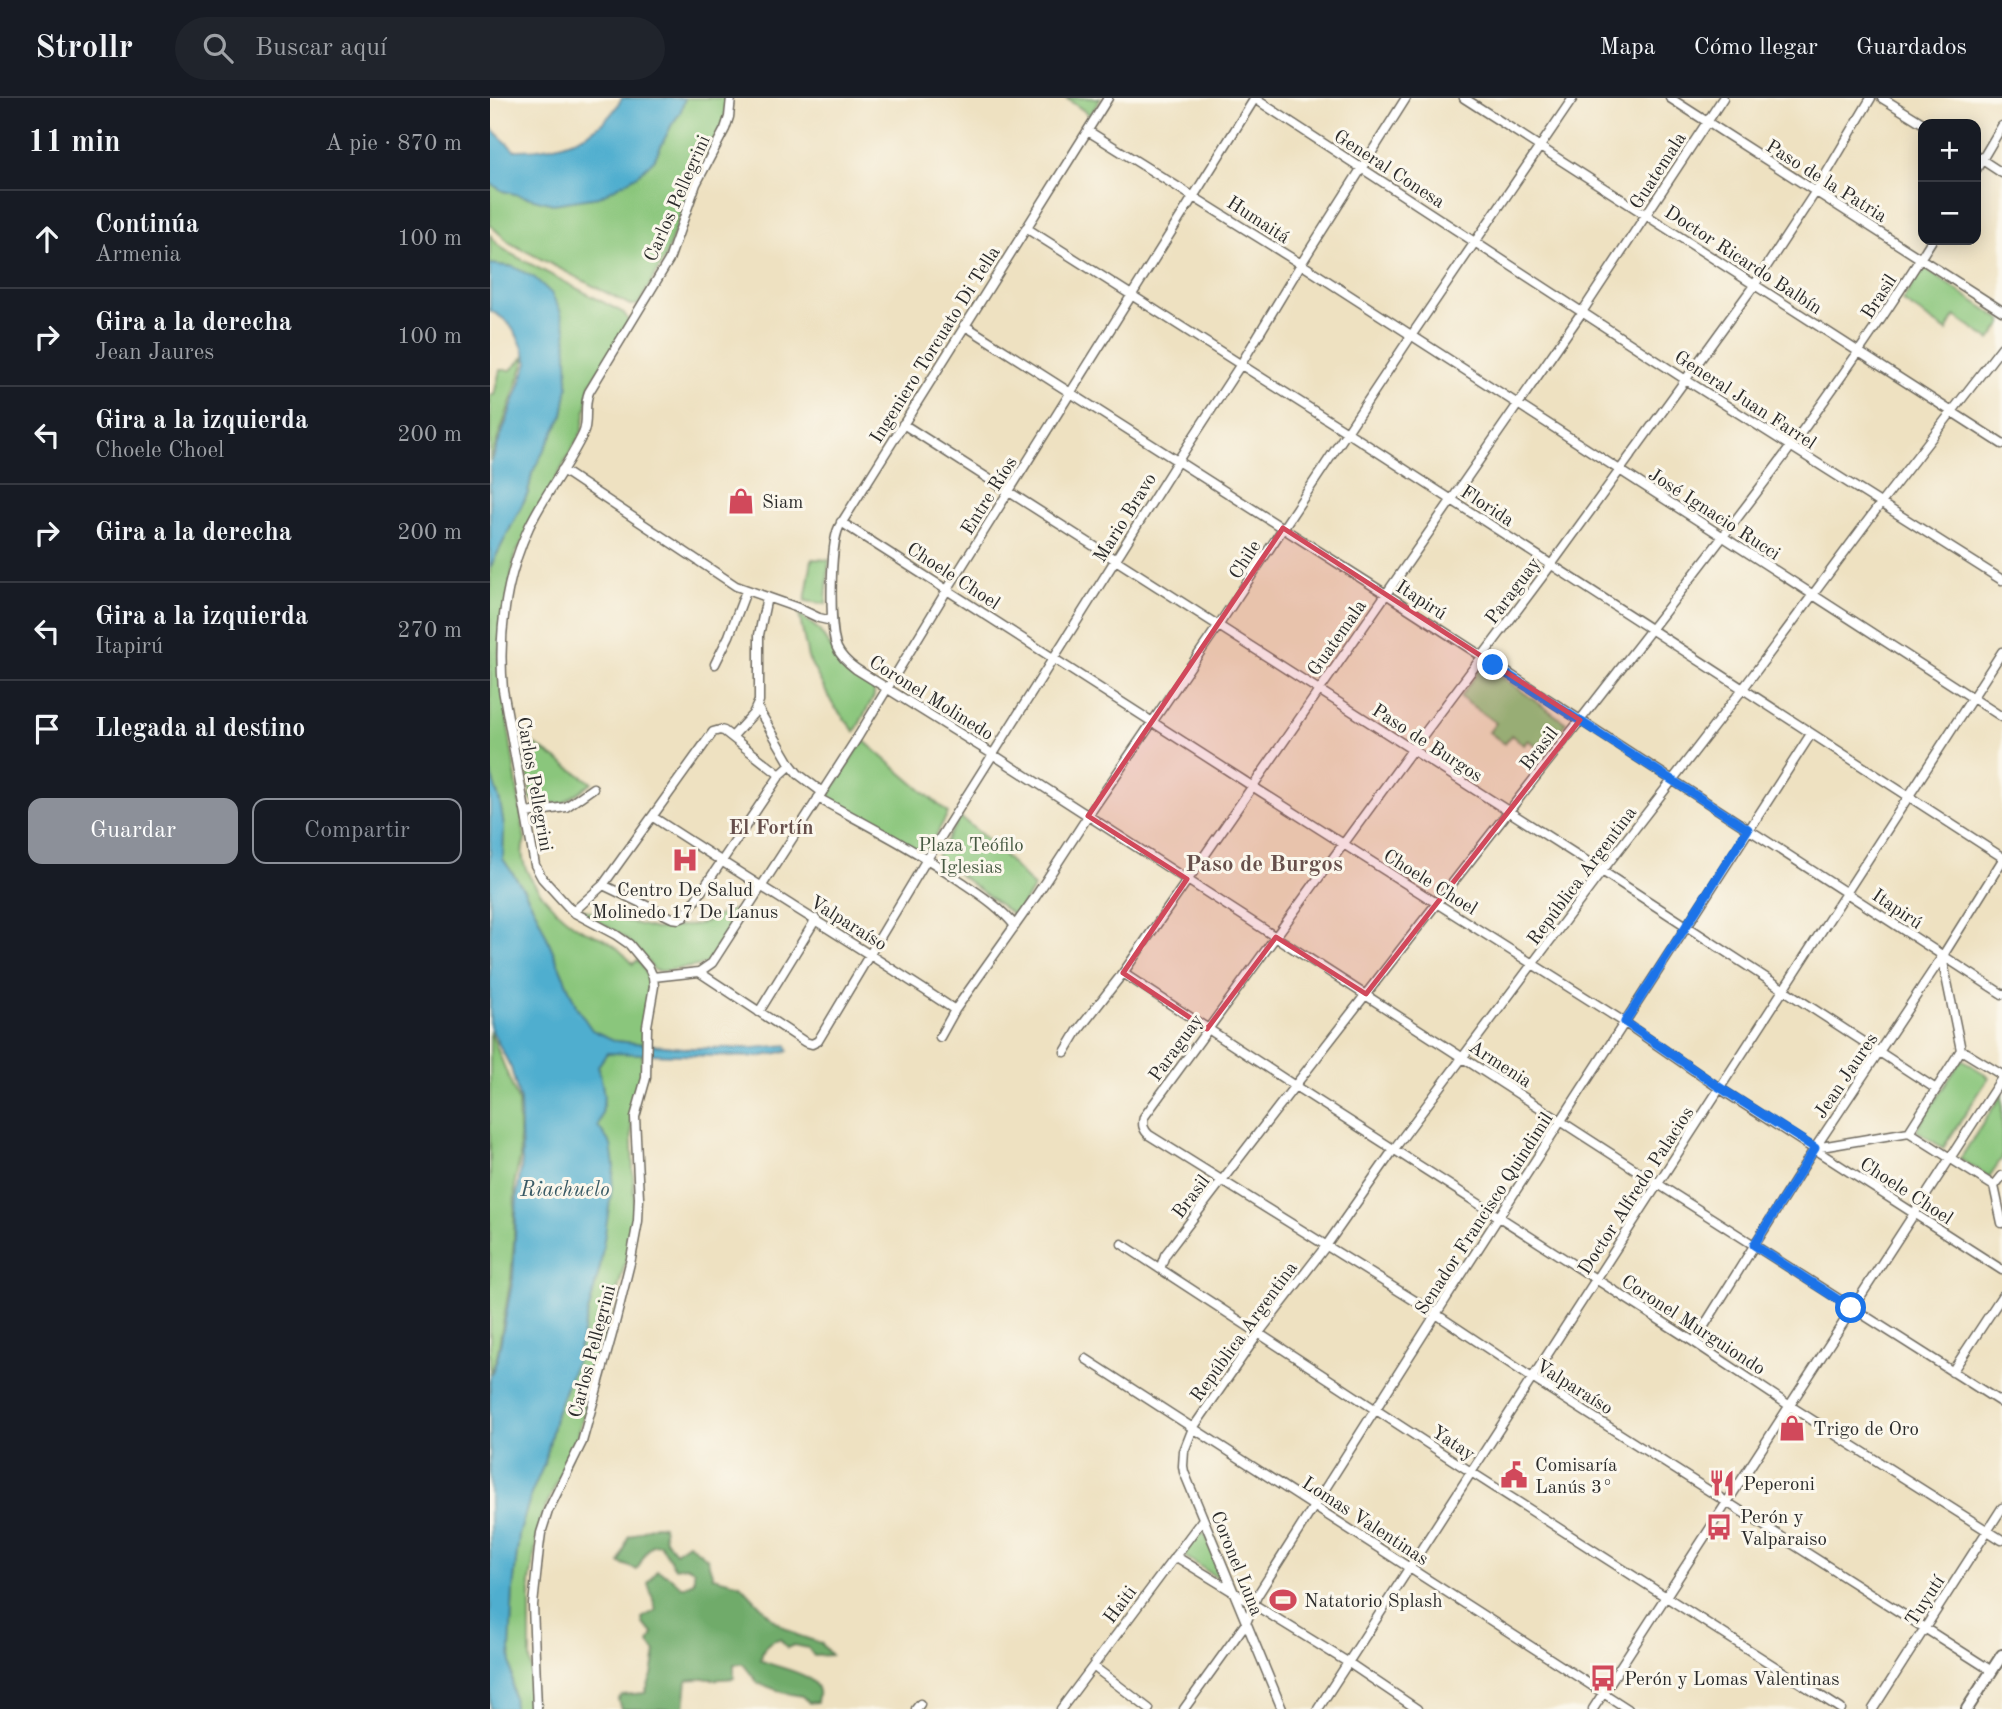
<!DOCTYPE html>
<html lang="es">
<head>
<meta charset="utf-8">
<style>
	body { margin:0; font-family:"Old Standard TT",serif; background:#20242c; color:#f1f3f6 }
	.controls { position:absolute; right:21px; top:21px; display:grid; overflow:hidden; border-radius:14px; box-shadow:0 4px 18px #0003 }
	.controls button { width:63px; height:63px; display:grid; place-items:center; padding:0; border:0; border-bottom:2px solid #363941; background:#171b24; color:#f1f3f6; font:35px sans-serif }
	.stop { position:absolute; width:21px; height:21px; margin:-16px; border:5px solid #1a73e8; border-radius:50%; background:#fff }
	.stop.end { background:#1a73e8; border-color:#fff; box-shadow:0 2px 7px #0008 }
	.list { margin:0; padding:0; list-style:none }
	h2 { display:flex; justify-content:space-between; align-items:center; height:91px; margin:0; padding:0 28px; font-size:30px }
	h2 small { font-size:23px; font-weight:400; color:#9ea1a6 }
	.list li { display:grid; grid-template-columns:46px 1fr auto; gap:21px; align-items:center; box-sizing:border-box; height:98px; padding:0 28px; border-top:2px solid #363941 }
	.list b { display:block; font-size:26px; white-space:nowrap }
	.list p { margin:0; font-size:23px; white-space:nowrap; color:#9ea1a6 }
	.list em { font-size:23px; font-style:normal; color:#9ea1a6 }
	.actions { display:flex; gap:14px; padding:21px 28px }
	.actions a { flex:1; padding:16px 0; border:2px solid #8c9099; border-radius:14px; text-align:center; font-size:24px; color:#8c9099 }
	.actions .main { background:#8c9099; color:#fff }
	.icon { flex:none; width:38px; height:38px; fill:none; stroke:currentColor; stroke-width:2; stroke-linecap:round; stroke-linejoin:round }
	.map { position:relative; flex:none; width:1512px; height:1611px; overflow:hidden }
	header { display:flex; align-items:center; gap:42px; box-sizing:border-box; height:98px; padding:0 35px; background:#171b24; border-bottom:2px solid #363941 }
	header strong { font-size:33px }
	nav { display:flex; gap:38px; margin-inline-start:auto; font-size:24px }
	.search { width:490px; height:63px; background:#20242c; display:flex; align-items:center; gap:18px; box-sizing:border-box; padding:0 24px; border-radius:38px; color:#9ea1a6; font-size:26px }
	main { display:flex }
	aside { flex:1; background:#171b24 }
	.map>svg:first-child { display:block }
</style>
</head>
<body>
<header>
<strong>Strollr</strong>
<div class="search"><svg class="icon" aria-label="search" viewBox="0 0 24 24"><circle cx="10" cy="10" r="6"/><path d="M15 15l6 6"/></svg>Buscar aquí</div>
<nav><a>Mapa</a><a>Cómo llegar</a><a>Guardados</a></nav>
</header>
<main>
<aside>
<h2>11 min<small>A pie · 870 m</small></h2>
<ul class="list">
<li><svg class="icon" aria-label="ahead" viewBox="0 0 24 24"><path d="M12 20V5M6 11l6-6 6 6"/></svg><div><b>Continúa</b><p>Armenia</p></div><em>100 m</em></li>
<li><svg class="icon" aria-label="right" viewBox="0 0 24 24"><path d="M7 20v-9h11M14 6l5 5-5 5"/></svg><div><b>Gira a la derecha</b><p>Jean Jaures</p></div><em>100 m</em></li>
<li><svg class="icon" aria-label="left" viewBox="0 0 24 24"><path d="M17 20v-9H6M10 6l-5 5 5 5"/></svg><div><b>Gira a la izquierda</b><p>Choele Choel</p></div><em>200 m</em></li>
<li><svg class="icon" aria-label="right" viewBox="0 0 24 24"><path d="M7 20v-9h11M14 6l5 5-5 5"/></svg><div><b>Gira a la derecha</b></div><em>200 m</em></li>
<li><svg class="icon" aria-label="left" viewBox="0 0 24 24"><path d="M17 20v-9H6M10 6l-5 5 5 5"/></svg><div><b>Gira a la izquierda</b><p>Itapirú</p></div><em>270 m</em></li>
<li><svg class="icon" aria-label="arrive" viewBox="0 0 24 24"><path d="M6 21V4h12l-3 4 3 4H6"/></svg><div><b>Llegada al destino</b></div></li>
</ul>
<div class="actions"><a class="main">Guardar</a><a>Compartir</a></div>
</aside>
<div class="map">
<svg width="1512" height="1611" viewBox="0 0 1512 1611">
	<rect width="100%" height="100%" fill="#fbf7ec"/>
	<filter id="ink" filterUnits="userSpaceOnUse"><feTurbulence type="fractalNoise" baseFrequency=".0143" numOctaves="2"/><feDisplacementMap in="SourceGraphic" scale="14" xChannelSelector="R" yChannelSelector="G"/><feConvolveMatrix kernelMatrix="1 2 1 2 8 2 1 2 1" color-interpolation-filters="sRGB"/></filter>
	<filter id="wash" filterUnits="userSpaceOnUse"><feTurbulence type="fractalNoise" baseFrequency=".00686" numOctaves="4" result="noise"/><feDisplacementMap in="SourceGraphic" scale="28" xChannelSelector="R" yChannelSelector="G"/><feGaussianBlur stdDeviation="1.57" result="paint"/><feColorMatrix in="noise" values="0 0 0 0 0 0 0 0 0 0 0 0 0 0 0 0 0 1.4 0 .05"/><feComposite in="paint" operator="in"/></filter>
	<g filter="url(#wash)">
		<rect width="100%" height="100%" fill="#eee1c1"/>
		<path fill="#8ac67b" stroke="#5a7853" stroke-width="2" d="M 195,0 L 236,0 L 235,18 L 228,35 L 209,67 L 174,162 L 148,207 L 140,207 L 20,145 L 0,127 L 0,85 L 13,93 L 49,101 L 164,62 L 182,26 L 190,15 Z
			M 576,0 L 611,0 L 600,17 Z
			M 0,137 L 8,147 L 21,156 L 134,215 L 139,223 L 101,285 L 92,333 L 25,457 L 8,559 L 35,742 C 22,770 62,811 84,827 C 95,835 108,837 119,844 C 128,850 136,858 143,866 L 148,862 C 169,886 153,917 153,946 L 126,943 L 102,933 L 87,910 L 47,816 L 34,792 L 13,761 L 14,729 L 10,704 L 0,673 L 0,470 L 38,395 L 42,375 L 73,317 L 78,288 L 76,260 L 24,169 L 0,166 Z
			M 1434,170 L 1512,222 L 1512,226 L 1500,242 L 1465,218 L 1457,233 L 1412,203 Z
			M 34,259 L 34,266 L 0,363 L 0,297 L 4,297 L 10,272 L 21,272 Z
			M 322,461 L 339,462 L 336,506 L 315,503 Z
			M 309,516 L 328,531 L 353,567 L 384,589 L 384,598 L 365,634 L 343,607 L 318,560 Z
			M 994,566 L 1076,625 L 1055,654 L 1038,642 L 1034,647 L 1021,637 L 1015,646 L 999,634 L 1006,625 L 970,599 Z
			M 28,637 L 35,640 L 102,685 L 73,705 L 46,706 L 41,701 L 38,676 Z
			M 373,642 L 458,715 L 435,758 L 338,699 Z
			M 470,719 L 503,746 L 544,789 L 525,818 L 447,760 L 447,757 Z
			M 91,811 L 166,831 L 210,826 L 241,812 L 247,816 L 218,864 L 214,867 L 173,873 L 164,872 C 140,838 124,832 89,813 Z
			M 0,933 L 28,1003 L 30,1060 L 25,1083 L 24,1141 L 21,1180 L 7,1258 L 0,1276 Z
			M 117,955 L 152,955 L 153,971 L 141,1020 L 144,1101 L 142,1140 L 86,1344 L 50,1421 L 40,1484 L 40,1560 L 44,1611 L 24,1611 L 20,1551 L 23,1491 L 29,1437 L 41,1396 L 55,1364 L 66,1315 L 85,1265 L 110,1169 L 121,1047 L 108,1028 C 117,1004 114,993 108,968 Z
			M 1472,961 L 1499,979 L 1453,1050 L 1426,1032 Z
			M 1512,996 L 1512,1060 L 1499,1079 L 1470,1061 Z
			M 709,1435 L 715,1436 L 717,1440 L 732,1478 L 729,1481 L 693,1457 L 707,1436 Z"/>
		<path fill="#6fab6b" stroke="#4d6b4b" stroke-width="2" d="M 165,1427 L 173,1428 L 175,1441 L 185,1454 L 198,1445 L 217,1460 L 223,1479 L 250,1486 L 285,1523 L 307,1537 L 331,1545 L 341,1557 L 324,1558 L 318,1550 L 304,1547 L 297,1550 L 290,1541 C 278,1542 272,1551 271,1562 C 285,1570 325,1574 328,1593 C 329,1595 327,1603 327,1604 L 319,1605 L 312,1598 L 295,1595 L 268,1585 L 253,1566 L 244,1566 L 244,1580 C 228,1583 212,1579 197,1582 L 194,1611 L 131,1611 L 128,1602 L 132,1597 L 155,1595 L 162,1577 L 166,1554 L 159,1545 L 163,1535 L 153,1526 L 152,1520 L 166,1512 L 158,1485 L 167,1472 L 181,1479 L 192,1489 L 204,1484 L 204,1472 L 196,1468 L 185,1470 L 170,1446 L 162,1447 L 156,1454 L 147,1472 L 130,1465 L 138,1439 Z"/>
		<path fill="#50aecf" stroke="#3e6c7d" stroke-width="2" d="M 132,0 L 195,0 L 190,15 L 182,26 L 164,62 L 148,77 L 109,99 L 63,106 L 13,93 L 0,85 L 0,29 L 24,52 C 65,53 111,40 132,0 Z
			M 0,166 L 24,169 L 45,180 L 61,195 L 70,212 L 76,231 L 78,288 L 73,317 L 42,375 L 38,395 L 0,470 L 0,368 L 38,264 C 31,243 22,221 0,213 Z
			M 0,673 L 10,704 L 14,729 L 13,761 L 34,792 L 47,816 L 87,910 L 102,932 L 126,943 L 194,950 L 264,950 L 297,947 L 298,953 L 268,959 L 117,955 L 108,968 C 114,992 117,1004 108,1028 L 121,1047 L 124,1068 L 121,1096 L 110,1169 L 85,1265 L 66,1315 L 55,1364 L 41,1396 L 29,1437 L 23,1491 L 20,1551 L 24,1611 L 0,1611 L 0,1280 L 8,1258 L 23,1181 L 27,1096 L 32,1064 L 30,1003 L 21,970 L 0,929 Z"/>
	</g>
	<g filter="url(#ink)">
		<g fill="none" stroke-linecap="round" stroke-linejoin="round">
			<g stroke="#6f6b60" stroke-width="11">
				<path id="minor" d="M 618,0 L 349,429 C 340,447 339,532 347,550 C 351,559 358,565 366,571 L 504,657 L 1168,1086 L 1512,1305
					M 764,0 L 1196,282 L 1512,482
					M 974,0 L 1512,346
					M 1180,0 L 1512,213
					M 1381,0 L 1326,93 L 1265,186 L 1061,467 L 922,652 L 654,1019 C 652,1027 653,1031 659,1037 L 946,1216 L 1042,1280 L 1502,1573
					M 1392,0 L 1434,26
					M 598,33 L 811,166 L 1512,619
					M 1486,58 L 1512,75
					M 1486,72 L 1512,28
					M 536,130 L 857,334 L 1512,759
					M 474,227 L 896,496 L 1512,896
					M 413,326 L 1112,773 L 1446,991
					M 72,372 L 246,488 L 308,510 L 329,520 L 342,523
					M 351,424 L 762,688 L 1134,924 L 1229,990 L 1512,1172
					M 225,566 L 239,538 L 256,493
					M 267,609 L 301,667
					M 242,639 L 263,616 L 269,603 L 269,537 L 277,499
					M 328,700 C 377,727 426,752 472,784 C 491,797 511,810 525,828
					M 36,715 L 76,709 L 103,690
					M 163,719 C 263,785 366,846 465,912
					M 113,787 L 182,820 L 189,821 L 194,819 L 290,677
					M 83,814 L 113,787 L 223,634 L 230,632 L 234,633 L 290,677 L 301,667 L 308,676 L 332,694
					M 1452,859 L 1471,952
					M 209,874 L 315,944 L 322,946 L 328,943 L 437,761 L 687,364 L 751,266 L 811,166 L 916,0
					M 633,875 L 805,988 L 1204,1244 L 1300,1308 L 1512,1442
					M 163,879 L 209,874 L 222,865 L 369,637 L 457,492 L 765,0
					M 269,914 L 326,821
					M 450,939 L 465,912 L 546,798 L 598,718 L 728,528 L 921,238 L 1083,0
					M 1471,952 L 1512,977
					M 575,954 L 587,934 L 633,875 L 1092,214 L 1233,0
					M 1419,1034 L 1504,1088
					M 1419,1034 L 1471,952
					M 1325,1050 L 1419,1034
					M 1504,1088 L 1512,1125
					M 1504,1088 L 1512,1078
					M 632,1146 L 981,1374 L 1351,1611
					M 670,1171 L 675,1157 C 813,975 954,796 1095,616 C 1215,462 1339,308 1442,142
					M 1204,1244 L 1325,1050 L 1452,859 L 1512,763
					M 596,1261 L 1138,1611
					M 1462,1274 L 1512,1198
					M 685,1458 L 859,1565 L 927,1611
					M 603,1568 L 659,1611
					M 47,1611 L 43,1507 L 49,1450 L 51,1435 L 58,1413 L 92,1344 L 124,1229 L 141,1161 L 148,1123 L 149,1100 L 145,1019 L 156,980 L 157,928 L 164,888 L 163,879 L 159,870 L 139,846 L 126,837 L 83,814 L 52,780 L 45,767 L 13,592 C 8,536 15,481 39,429 C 54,397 78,368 93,336 C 99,323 93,308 99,294 L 179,162 L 206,86 L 235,31 L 239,19 L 241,0
					M 426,1611 L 430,1606
					M 571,1611 L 713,1421
					M 694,1611 L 756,1525 L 767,1498 L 946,1216 L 1321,636
					M 792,1611 L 694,1374 L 693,1368 L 694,1353 L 703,1330 L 768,1236 L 836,1148 L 904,1051 L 1112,773 L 1252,592 L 1391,405 L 1512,249
					M 828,1611 L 1512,554
					M 1103,1611 L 1512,980
					M 1383,1611 L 1512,1410"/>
			</g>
			<g stroke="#6f6b60" stroke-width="14">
				<path id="major" d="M 1477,1611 L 1512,1557"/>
			</g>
			<use href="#minor" stroke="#fff" stroke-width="8"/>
			<use href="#major" stroke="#fff" stroke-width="10"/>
		</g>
	</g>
	<g fill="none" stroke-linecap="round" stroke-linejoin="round" filter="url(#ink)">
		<path stroke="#1a73e8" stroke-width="9" d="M 1003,567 L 1258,731 L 1135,924 L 1229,989 L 1325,1050 L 1264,1147 L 1361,1210"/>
	</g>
	<path fill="#d1495b" fill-opacity="0.2" stroke="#d1495b" stroke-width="5" stroke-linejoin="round" d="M 793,430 L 1090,622 L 876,896 L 786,839 L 717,931 L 633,875 L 697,781 L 598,718 Z"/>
	<defs>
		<g id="shop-bare" transform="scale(2.1)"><path d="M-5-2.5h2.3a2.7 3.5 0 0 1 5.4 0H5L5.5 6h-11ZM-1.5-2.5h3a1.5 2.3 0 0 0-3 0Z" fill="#d1495b" stroke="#fbf7ec" stroke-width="2.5" paint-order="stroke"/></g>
		<g id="hospital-bare" transform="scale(2.1)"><path d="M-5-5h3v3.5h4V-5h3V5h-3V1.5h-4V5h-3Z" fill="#d1495b" stroke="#fbf7ec" stroke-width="2.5" paint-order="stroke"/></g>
		<g id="civic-bare" transform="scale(2.1)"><path d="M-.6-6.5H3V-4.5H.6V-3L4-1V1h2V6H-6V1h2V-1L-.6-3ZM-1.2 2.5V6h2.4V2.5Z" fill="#d1495b" stroke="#fbf7ec" stroke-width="2.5" paint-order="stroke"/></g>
		<g id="restaurant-bare" transform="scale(2.1)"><path d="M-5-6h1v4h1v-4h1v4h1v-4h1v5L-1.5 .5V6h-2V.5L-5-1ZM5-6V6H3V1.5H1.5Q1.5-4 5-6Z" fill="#d1495b" stroke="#fbf7ec" stroke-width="2.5" paint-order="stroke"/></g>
		<g id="bus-bare" transform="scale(2.1)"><path d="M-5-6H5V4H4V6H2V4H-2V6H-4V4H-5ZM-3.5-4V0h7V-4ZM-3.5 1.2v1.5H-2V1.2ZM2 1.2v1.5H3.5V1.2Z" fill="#d1495b" stroke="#fbf7ec" stroke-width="2.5" paint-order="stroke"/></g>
		<g id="stadium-bare" transform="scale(2.1)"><path d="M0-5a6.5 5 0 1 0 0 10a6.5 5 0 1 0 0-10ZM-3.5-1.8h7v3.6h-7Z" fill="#d1495b" stroke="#fbf7ec" stroke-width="2.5" paint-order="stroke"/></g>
	</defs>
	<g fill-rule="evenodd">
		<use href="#shop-bare" x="251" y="403"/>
		<use href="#hospital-bare" x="195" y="762"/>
		<use href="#shop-bare" x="1302" y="1330"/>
		<use href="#civic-bare" x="1024" y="1377"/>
		<use href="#restaurant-bare" x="1232" y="1385"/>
		<use href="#bus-bare" x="1229" y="1429"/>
		<use href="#stadium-bare" x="793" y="1502"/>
		<use href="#bus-bare" x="1113" y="1580"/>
	</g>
	<g text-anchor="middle" stroke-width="6" stroke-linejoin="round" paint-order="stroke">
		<g font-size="19" fill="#2b2b2b" stroke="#fbf7ec">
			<text transform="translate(900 70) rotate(33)" y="7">General Conesa</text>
			<text transform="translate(1167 72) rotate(-57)" y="7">Guatemala</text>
			<text transform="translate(1337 82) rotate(32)" y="7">Paso de la Patria</text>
			<text transform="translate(186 100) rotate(-66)" y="7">Carlos Pellegrini</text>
			<text transform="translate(769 121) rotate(33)" y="7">Humaitá</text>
			<text transform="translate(1254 161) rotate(33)" y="7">Doctor Ricardo Balbín</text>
			<text transform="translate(1388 198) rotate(-57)" y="7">Brasil</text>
			<text transform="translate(444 246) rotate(-58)" y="7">Ingeniero Torcuato Di Tella</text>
			<text transform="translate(1256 301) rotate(33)" y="7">General Juan Farrel</text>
			<text transform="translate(498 397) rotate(-58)" y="7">Entre Ríos</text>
			<text transform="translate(998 407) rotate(33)" y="7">Florida</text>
			<text transform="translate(1225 415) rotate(33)" y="7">José Ignacio Rucci</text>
			<text transform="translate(634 419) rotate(-58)" y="7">Mario Bravo</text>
			<text transform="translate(754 461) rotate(-57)" y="7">Chile</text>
			<text transform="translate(464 477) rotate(33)" y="7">Choele Choel</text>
			<text transform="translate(1022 492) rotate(-53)" y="7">Paraguay</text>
			<text transform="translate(932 501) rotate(33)" y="7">Itapirú</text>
			<text transform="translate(846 539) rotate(-55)" y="7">Guatemala</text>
			<text transform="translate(442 599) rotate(32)" y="7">Coronel Molinedo</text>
			<text transform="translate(938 644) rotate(33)" y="7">Paso de Burgos</text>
			<text transform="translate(1048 650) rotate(-52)" y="7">Brasil</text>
			<text transform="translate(46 686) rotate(80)" y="7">Carlos Pellegrini</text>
			<text transform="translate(1091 777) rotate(-53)" y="7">República Argentina</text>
			<text transform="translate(941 783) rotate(32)" y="7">Choele Choel</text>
			<text transform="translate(1408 810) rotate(34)" y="7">Itapirú</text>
			<text transform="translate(359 824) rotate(32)" y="7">Valparaíso</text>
			<text transform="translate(685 949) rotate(-54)" y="7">Paraguay</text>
			<text transform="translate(1011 965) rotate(33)" y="7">Armenia</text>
			<text transform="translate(1355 977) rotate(-56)" y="7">Jean Jaures</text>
			<text transform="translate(1145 1092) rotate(-57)" y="7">Doctor Alfredo Palacios</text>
			<text transform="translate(1417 1092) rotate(33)" y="7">Choele Choel</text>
			<text transform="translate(700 1098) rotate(-53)" y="7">Brasil</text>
			<text transform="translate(993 1115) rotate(-57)" y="7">Senador Francisco Quindimil</text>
			<text transform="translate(1204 1226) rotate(33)" y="7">Coronel Murguiondo</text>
			<text transform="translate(753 1233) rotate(-54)" y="7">República Argentina</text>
			<text transform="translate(101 1253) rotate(-75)" y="7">Carlos Pellegrini</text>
			<text transform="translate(1085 1288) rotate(32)" y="7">Valparaíso</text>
			<text transform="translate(964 1344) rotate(33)" y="7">Yatay</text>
			<text transform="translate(876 1422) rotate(33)" y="7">Lomas Valentinas</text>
			<text transform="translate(748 1465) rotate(68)" y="7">Coronel Luna</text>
			<text transform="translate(1434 1502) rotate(-57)" y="7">Tuyutí</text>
			<text transform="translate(629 1506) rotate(-53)" y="7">Haiti</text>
		</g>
		<g font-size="19" fill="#2b2b2b" stroke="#fbf7ec" text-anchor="start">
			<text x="272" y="410">Siam</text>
			<text x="195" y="798" text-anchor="middle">Centro De Salud<tspan x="195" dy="22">Molinedo 17 De Lanus</tspan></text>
			<text x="1323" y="1337">Trigo de Oro</text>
			<text x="1045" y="1373">Comisaría<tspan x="1045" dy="22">Lanús 3°</tspan></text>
			<text x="1253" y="1392">Peperoni</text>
			<text x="1250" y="1425">Perón y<tspan x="1250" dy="22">Valparaiso</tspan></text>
			<text x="814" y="1509">Natatorio Splash</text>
			<text x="1134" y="1587">Perón y Lomas Valentinas</text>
		</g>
		<g font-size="19" fill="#485a43" stroke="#fbf7ec">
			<text x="481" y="753">Plaza Teófilo<tspan x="481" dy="22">Iglesias</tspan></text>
		</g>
		<g font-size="21" font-weight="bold" fill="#664f4b" stroke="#fbf7ec">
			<text x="281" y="736">El Fortín</text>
		</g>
		<g font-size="21" font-style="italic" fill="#385964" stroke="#fbf7ec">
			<text x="75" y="1098">Riachuelo</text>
		</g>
		<g font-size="23" font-weight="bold" fill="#664f4b" stroke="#fbf7ec">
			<text x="774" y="773">Paso de Burgos</text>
		</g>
	</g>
</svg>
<div class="controls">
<button>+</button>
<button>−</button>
</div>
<div class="stop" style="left:1361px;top:1210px"></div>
<div class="stop end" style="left:1003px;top:567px"></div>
</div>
</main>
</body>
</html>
